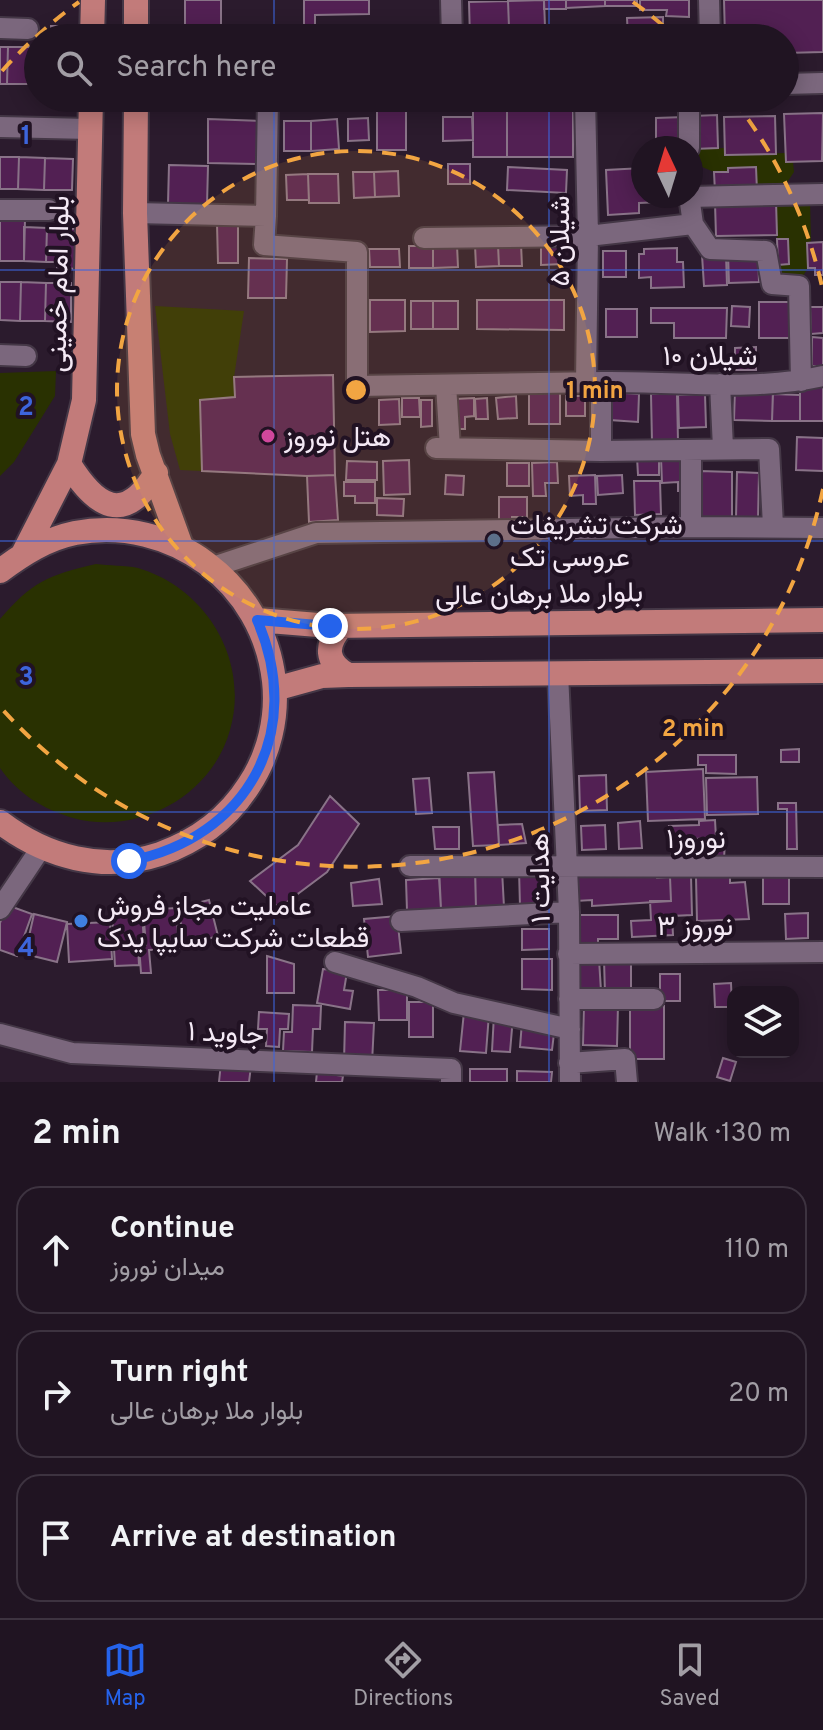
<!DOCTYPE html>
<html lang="en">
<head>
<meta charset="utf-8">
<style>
	body { margin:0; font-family:Overpass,Vazirmatn,sans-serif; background:#281d2a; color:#f1f3f6 }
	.controls { position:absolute; right:24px; bottom:24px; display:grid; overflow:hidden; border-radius:16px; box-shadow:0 4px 20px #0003 }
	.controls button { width:72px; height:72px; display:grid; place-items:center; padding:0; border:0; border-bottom:2px solid #3d3340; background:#201422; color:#f1f3f6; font:40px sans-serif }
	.compass { position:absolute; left:631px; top:136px; width:72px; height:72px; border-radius:50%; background:#201422; box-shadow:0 4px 20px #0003; rotate:356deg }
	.stop { position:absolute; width:24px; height:24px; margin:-18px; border:6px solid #2563eb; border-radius:50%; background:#fff }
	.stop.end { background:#2563eb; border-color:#fff; box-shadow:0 2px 8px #0008 }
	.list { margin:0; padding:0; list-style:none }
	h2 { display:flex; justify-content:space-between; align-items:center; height:104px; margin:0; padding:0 32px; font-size:34px }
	h2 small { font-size:26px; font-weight:400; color:#a29ea5 }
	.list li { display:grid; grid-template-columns:52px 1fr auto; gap:24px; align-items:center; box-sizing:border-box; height:128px; margin:0 16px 16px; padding:0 16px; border:2px solid #3d3340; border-radius:24px }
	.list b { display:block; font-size:30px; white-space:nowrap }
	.list p { margin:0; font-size:26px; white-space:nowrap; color:#a29ea5 }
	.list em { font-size:26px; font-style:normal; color:#a29ea5 }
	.icon { flex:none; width:44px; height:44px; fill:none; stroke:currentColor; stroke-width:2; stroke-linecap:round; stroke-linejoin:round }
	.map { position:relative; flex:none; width:823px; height:1082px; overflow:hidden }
	.search { position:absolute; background:#201422; box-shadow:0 4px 20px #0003; left:24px; right:24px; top:24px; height:88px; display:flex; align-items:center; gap:20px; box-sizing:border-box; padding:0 28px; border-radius:44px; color:#a29ea5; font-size:30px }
	.sheet { height:536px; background:#201422 }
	nav { display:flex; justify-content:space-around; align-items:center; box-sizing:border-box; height:112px; border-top:2px solid #3d3340; background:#201422; font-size:22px; color:#a29ea5 }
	nav a { display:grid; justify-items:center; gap:4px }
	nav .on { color:#2563eb }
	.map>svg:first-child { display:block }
</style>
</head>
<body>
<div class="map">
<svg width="823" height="1082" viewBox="0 0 823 1082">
	<rect width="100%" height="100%" fill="#2b1b2d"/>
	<path fill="#293101" d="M 725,148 L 725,155 L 786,153 L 786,162 L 793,162 L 794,172 L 784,187 L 757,187 L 756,167 L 728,168 L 728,172 L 714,172 L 695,164 L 694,149 Z
		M 810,198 L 811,241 L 807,243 L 808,268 L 801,279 L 779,279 L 778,265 L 789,264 L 788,239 L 777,239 L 776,201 Z
		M 155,306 L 244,311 L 234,377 L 235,397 L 200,401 L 202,471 L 180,470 L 170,434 Z
		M 56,371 L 55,396 L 14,462 L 0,476 L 0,373 Z
		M 96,564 C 109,566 125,565 138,568 C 206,588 250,660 230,730 C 212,796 138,836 73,818 C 43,809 18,794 0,768 L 0,619 C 32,582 48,575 96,564 Z"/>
	<path fill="#522053" stroke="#897388" stroke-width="2" d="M 185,0 L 221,0 L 221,38 L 185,38 Z
		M 304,0 L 369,0 L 369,14 L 315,15 L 315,28 L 304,28 Z
		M 539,0 L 566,0 L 566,9 L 544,9 L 544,0 Z
		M 544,0 L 545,27 L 537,27 L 537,38 L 500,38 L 500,28 L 509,27 L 508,1 Z
		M 566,0 L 605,0 L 605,6 L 566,8 Z
		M 605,0 L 637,0 L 637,6 L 605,6 Z
		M 640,0 L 689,0 L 689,17 L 666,16 L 667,10 L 640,10 Z
		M 724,0 L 823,0 L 823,52 L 785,53 L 785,38 L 725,37 Z
		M 508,1 L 509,27 L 500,28 L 500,38 L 470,38 L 469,2 Z
		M 663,17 L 663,38 L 628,38 L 627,18 Z
		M 51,26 L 83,26 L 83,38 L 51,38 Z
		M 0,47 L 8,47 L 7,84 L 0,84 Z
		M 8,47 L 35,47 L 35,84 L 7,84 Z
		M 473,98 L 507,98 L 507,157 L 473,157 Z
		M 507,98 L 573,98 L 573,157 L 507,157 Z
		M 377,107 L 406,107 L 406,150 L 377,150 Z
		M 823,113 L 822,161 L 786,162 L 784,114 Z
		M 717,115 L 718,148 L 694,149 L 693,116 Z
		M 775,116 L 776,154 L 725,155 L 724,117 Z
		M 443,117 L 472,117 L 473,140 L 443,141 Z
		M 684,117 L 684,144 L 656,145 L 656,118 Z
		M 368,118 L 369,140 L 348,141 L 348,119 Z
		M 208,119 L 261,121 L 260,164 L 208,163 Z
		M 337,119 L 339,149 L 311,151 L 311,121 Z
		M 284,121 L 311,121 L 311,151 L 284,151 Z
		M 0,157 L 19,157 L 18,189 L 0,189 Z
		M 19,157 L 45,158 L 44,190 L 18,189 Z
		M 45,158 L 73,159 L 72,190 L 44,190 Z
		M 448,164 L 470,164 L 470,184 L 448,184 Z
		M 169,165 L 208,166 L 207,205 L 168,204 Z
		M 508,167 L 567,170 L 566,193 L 507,190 Z
		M 756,167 L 757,191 L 715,192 L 714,172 L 728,172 L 728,168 Z
		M 643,168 L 643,196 L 684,196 L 684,201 L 639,203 L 639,213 L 608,215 L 606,170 Z
		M 398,171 L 399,196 L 375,197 L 374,172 Z
		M 353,172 L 374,172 L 375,197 L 354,198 Z
		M 308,174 L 309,200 L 287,200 L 286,175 Z
		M 308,174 L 338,174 L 339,203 L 309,203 Z
		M 776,201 L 777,235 L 716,236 L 715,203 Z
		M 0,218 L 25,219 L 24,261 L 0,261 Z
		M 238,223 L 238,263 L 218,263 L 217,224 Z
		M 24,227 L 47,228 L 46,262 L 24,261 Z
		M 47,228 L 81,229 L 80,269 L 57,268 L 57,262 L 46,262 Z
		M 777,239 L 788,239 L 789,264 L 778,265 Z
		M 823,242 L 823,275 L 815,275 L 815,268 L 808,268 L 807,243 Z
		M 521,244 L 522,266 L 499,266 L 498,245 Z
		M 563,244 L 563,264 L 541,265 L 541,245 Z
		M 457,245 L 458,267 L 433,268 L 433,246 Z
		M 475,245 L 498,245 L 499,266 L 476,267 Z
		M 409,246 L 433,246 L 433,268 L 409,268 Z
		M 677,248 L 677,262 L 683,262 L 684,287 L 651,288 L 651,277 L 639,278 L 639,254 L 644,254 L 644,249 Z
		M 369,249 L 399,249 L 400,267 L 370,267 Z
		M 603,251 L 626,251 L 626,277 L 603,277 Z
		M 728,253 L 758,253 L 759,282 L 729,283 Z
		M 702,255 L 726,255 L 727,285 L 704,286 Z
		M 249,258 L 287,259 L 286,298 L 248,298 Z
		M 0,282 L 21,282 L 20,321 L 0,320 Z
		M 21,282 L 46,283 L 45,321 L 20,321 Z
		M 46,283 L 71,283 L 71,322 L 45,321 Z
		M 370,300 L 405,300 L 405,331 L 370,332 Z
		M 477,300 L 564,300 L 564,330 L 477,329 Z
		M 411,301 L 433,301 L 433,329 L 411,329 Z
		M 433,301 L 458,301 L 458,329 L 433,329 Z
		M 759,302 L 791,302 L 791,338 L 759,338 Z
		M 732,306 L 750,307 L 749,327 L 731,326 Z
		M 810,307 L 823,307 L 823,333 L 811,334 Z
		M 651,308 L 727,308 L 726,338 L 674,338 L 674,323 L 651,323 Z
		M 606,309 L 637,309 L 637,337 L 606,337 Z
		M 812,337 L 823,338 L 823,366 L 812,366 Z
		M 756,347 L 756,370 L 735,370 L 735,348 Z
		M 333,375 L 335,475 L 307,476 L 202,471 L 200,400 L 235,397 L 234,377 Z
		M 800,386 L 823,387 L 823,421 L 800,421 Z
		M 529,387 L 560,387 L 560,424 L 529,424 Z
		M 735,388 L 773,389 L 772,421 L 734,420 Z
		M 611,392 L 639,394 L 638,422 L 610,420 Z
		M 651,394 L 677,394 L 678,441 L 652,442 Z
		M 705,394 L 706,427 L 679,428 L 678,395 Z
		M 773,394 L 800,395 L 800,421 L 772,421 Z
		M 516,396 L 517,418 L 498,419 L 496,398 Z
		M 566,396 L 585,396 L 585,416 L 566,416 Z
		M 402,398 L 419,398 L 420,417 L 402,417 Z
		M 474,398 L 474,416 L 465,417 L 465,429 L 456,429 L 455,399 Z
		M 487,398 L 488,419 L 476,419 L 475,399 Z
		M 399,399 L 400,424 L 379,425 L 379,400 Z
		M 421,400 L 432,400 L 432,426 L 421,427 Z
		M 797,437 L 823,438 L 823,471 L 796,470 Z
		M 637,457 L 659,457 L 659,475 L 638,475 Z
		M 685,457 L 686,491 L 678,491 L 678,482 L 662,483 L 661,458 Z
		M 409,460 L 410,494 L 384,495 L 383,461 Z
		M 347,461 L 377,462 L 377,480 L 346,480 Z
		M 557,462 L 558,483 L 545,483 L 546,496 L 533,496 L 532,463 Z
		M 507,463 L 529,463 L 529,486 L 507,486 Z
		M 700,471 L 732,472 L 732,517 L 699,517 Z
		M 737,472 L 759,473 L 758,519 L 736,518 Z
		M 335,475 L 338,520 L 309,522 L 307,476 Z
		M 446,475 L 464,476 L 463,495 L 445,494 Z
		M 595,475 L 596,504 L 583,504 L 583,495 L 570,496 L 569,476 Z
		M 622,475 L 623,493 L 598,495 L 597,476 Z
		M 634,481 L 660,481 L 661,514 L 635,515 Z
		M 344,482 L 375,482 L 375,503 L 355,503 L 355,496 L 344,496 Z
		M 499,497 L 527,497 L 527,517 L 512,517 L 512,521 L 499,521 Z
		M 377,498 L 404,499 L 403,516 L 377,515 Z
		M 799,749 L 799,762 L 781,762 L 781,750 Z
		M 698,755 L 736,755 L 736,774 L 706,773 L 706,765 L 698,765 Z
		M 703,769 L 705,819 L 648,821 L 646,772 Z
		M 494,772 L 499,845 L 473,846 L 468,773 Z
		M 606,775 L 607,810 L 580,811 L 579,776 Z
		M 757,777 L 758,814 L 707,815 L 706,778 Z
		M 429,778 L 432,813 L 416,814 L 413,779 Z
		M 330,796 L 359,824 L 327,872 L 279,908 L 250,881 L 298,845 Z
		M 778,803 L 796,803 L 797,849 L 787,849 L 787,809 L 778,809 Z
		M 715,820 L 716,838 L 670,840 L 669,826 L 699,825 L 699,821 Z
		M 640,821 L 642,848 L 619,849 L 618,823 Z
		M 522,824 L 526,843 L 499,845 L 498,825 Z
		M 605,825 L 606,849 L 582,850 L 581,826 Z
		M 433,827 L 459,827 L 459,849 L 435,849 Z
		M 725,839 L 724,860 L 671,858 L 671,842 Z
		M 475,865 L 476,908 L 441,909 L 439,867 Z
		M 540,869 L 541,905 L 520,906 L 519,870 Z
		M 502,870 L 504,907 L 476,908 L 475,871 Z
		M 655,871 L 657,878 L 670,877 L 671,901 L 592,906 L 592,900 L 576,901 L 575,872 Z
		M 763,873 L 789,873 L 789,904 L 763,904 Z
		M 691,876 L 692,915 L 672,916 L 673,935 L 632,937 L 631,921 L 651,920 L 650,901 L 671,901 L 670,877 Z
		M 696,877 L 730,877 L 730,883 L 745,882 L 749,919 L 697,921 Z
		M 439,878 L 441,909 L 407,911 L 406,880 Z
		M 379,879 L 382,904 L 353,906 L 351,883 Z
		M 209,900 L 218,936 L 186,945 L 177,908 Z
		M 7,905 L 32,914 L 17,956 L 0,950 L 0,923 Z
		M 176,908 L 179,949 L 149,950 L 151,973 L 141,973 L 139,945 L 146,945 L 143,910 Z
		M 142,912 L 144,943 L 138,944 L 139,965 L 115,966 L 112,914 Z
		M 808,913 L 808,938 L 786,939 L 785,914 Z
		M 34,914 L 67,922 L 57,962 L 25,954 Z
		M 578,915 L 618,915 L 618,939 L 598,939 L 598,949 L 578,949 Z
		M 397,916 L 401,953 L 368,957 L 364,919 Z
		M 110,922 L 112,959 L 69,962 L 67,924 Z
		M 522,929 L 549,929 L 549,949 L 522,950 Z
		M 267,956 L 294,964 L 294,993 L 267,993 Z
		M 631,958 L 631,994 L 605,994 L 604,959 Z
		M 522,959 L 552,959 L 552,990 L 522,989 Z
		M 599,959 L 601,991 L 579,992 L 577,960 Z
		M 323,969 L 347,972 L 344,990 L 353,991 L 350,1009 L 317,1003 Z
		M 660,974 L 680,974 L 680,1001 L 660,1001 Z
		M 731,983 L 732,1007 L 715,1007 L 714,984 Z
		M 378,990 L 407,990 L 407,1020 L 379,1020 Z
		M 409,1002 L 433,1002 L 433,1037 L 409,1037 Z
		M 584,1004 L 618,1005 L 617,1046 L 583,1045 Z
		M 293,1005 L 321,1006 L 320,1029 L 313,1029 L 312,1052 L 283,1051 L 284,1032 L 292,1032 Z
		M 630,1006 L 664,1006 L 664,1059 L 630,1059 Z
		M 259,1012 L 289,1014 L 288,1029 L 280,1029 L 279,1047 L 266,1046 L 267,1029 L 258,1029 Z
		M 464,1012 L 489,1014 L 486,1053 L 460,1051 Z
		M 494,1015 L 513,1017 L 510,1052 L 492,1051 Z
		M 345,1022 L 374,1023 L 372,1063 L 344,1062 Z
		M 522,1022 L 555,1025 L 552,1050 L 520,1047 Z
		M 723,1058 L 736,1062 L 730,1081 L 717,1077 Z
		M 221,1063 L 251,1066 L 249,1082 L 219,1082 Z
		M 470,1069 L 507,1069 L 507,1082 L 470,1082 Z
		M 517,1071 L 552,1072 L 551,1082 L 517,1082 Z
		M 317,1072 L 343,1076 L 342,1082 L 316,1082 Z"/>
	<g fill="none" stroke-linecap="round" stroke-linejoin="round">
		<g stroke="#443746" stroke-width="24">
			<path id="minor" d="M 451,0 L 452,38
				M 709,0 L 710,38
				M 0,28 L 28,29
				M 785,84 L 823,83
				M 585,98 L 588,236 L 586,383
				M 0,127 L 90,129
				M 689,148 L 689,98
				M 689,196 L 693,224 L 710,249 L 766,251 L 772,284 L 799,286 L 801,381
				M 689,197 L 823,194
				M 0,210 L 49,210
				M 135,213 L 266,216 L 268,98
				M 266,216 L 264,245 L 357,252 L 357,386 C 439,385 521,384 603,382 C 675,381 752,392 823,376
				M 424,238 L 588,236 L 693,224
				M 0,355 L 26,356
				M 720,384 L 723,448
				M 446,385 L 450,448
				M 436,448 L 601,451 L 769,449 L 773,526
				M 691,450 L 691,527
				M 601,451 L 601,382
				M 213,567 L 316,533 L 691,527 L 823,528
				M 558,673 L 569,912 L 570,1082
				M 410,866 L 823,867
				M 0,909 L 41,848
				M 401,921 L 569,912
				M 568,954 L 823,952
				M 335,962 L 417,987 L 454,1003 L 570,1029
				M 569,999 L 654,999
				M 0,1034 L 72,1053 L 451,1069 L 451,1082
				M 569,1063 L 625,1059 L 627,1082"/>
		</g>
		<g stroke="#443746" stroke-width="28">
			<path id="major" d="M 136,0 L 136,38
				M 92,38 L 93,0
				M 136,98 L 135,213 L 143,434 L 148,455 L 181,546
				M 69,464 C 96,507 124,526 156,473
				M 23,554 L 69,464 L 84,400 L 91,98
				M 0,571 C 23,554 46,539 75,533 C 172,515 263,583 274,681 C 278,717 269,755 249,785 C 228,818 197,841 160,854 C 103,873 46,857 0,822
				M 257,620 L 330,626 L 823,620
				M 342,626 C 325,645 325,662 348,675
				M 275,689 L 322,676 L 348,675 L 823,671"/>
		</g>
		<use href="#minor" stroke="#7b677d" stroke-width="20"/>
		<use href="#major" stroke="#c27b7a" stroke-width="24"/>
	</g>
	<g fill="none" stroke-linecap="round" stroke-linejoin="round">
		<path stroke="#2563eb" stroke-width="10" d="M 129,861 C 248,838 306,731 257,620 L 330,626"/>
	</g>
	<path fill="none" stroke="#3d65dc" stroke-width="2" stroke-opacity="0.55" d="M 274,0 L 274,38M 549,0 L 549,38M 274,98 L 274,1082M 549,98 L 549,1082M 0,270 L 823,270M 0,541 L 823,541M 0,812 L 823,812"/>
	<circle cx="356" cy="390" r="239" fill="#f2a542" fill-opacity=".12"/>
	<g fill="none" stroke="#f2a542" stroke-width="4" stroke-dasharray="14 10">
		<circle cx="356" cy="390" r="239"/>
		<path d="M823 489A477 477 0 0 1 2 709M2 71A477 477 0 0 1 79 2M633 2A477 477 0 0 1 675 36M734 100A477 477 0 0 1 823 291"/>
	</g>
	<circle fill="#d1479c" stroke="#211223" stroke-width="3" cx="268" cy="436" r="8"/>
	<circle fill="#5c6f8a" stroke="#211223" stroke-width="3" cx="494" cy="540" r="8"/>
	<circle fill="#3f7fe0" stroke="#211223" stroke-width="3" cx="81" cy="921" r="8"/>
	<g text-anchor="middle" stroke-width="8" stroke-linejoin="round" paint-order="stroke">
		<g font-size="28" fill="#f4e9f5" stroke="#211223">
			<text transform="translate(559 241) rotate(-90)" y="10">شیلان ۵</text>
			<text transform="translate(57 284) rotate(-89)" y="10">بلوار امام خمینی</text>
			<text x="710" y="365">شیلان ۱۰</text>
			<text transform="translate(539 593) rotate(-1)" y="10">بلوار ملا برهان عالی</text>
			<text x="696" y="848">نوروز۱</text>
			<text transform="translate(539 878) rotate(-91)" y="10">هدایت ۱</text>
			<text x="695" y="935">نوروز ۳</text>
			<text transform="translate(226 1032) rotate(3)" y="10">جاوید ۱</text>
		</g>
		<g font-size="28" fill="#f4e9f5" stroke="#211223" text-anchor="start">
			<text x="284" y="446">هتل نوروز</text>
			<text x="510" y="534">شرکت تشریفات<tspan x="510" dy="32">عروسی تک</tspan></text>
			<text x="97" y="915">عاملیت مجاز فروش<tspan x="97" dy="32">قطعات شرکت سایپا یدک</tspan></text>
		</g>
	</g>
	<g font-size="26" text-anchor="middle" font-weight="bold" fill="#3d65dc" stroke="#211223" stroke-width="8" stroke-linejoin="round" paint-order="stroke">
		<text x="26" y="144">1</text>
		<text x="26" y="415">2</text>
		<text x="26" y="685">3</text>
		<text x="26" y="956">4</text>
	</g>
	<circle cx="356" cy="390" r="12" fill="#f2a542" stroke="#211223" stroke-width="4"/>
	<g font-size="24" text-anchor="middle" font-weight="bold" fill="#f2a542" stroke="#211223" stroke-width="8" stroke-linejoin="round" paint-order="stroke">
		<text x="595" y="398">1 min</text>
		<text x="693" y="736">2 min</text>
	</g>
</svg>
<div class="controls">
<button><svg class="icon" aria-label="layers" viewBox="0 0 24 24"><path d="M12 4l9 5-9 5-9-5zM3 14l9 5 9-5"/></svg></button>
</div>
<svg class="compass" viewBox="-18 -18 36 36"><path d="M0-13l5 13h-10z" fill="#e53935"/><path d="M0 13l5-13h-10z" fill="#a29ea5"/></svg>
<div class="stop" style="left:129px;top:861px"></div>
<div class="stop end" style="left:330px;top:626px"></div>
<div class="search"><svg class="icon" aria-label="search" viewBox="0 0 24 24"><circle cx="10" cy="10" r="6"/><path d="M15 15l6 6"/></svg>Search here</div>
</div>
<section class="sheet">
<h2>2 min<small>Walk · 130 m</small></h2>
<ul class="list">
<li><svg class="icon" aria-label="ahead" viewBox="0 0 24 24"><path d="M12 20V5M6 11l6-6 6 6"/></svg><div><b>Continue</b><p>میدان نوروز</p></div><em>110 m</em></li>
<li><svg class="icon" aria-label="right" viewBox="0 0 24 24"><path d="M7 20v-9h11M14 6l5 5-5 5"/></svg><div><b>Turn right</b><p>بلوار ملا برهان عالی</p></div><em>20 m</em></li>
<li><svg class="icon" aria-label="arrive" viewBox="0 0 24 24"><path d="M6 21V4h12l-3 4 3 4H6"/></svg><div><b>Arrive at destination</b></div></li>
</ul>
</section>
<nav>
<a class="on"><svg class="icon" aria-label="map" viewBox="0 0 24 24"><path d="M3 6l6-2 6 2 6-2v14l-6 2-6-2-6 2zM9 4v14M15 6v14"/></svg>Map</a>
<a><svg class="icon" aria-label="directions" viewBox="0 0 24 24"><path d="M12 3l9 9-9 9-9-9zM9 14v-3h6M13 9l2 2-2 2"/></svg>Directions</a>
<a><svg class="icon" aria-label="saved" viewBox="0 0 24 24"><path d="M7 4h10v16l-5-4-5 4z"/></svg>Saved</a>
</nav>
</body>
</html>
